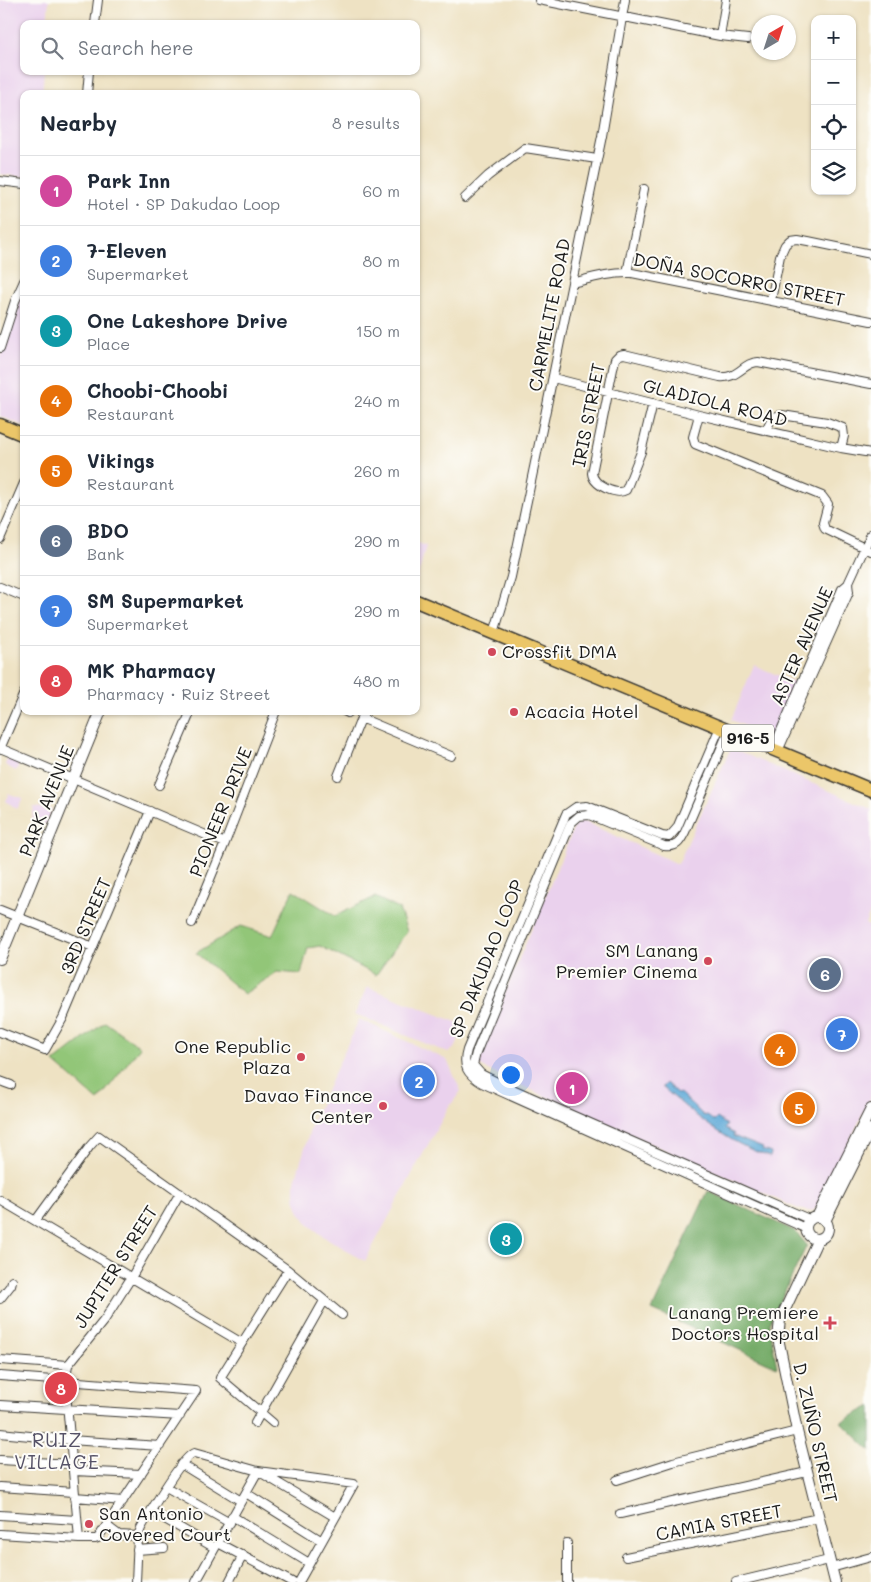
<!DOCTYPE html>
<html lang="en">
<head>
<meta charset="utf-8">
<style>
	body { margin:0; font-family:Mali,sans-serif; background:#f2f2f3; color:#1f2937 }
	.controls { position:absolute; right:15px; top:15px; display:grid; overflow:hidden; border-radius:10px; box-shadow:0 1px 4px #0004 }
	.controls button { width:45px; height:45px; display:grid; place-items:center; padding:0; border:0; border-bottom:1px solid #e0e1e3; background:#fff; color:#1f2937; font:25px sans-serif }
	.compass { position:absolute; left:751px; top:15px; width:45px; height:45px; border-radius:50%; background:#fff; box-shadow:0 1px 4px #0004; rotate:39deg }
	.you { position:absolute; left:510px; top:1074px; width:18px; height:18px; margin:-12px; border:4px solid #fff; border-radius:50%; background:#1a73e8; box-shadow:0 0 0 8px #1a73e833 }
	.badge { display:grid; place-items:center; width:32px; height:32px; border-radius:50%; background:#2563eb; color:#fff; font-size:16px; font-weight:700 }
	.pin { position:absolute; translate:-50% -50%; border:2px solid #fff; box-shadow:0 1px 5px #0006 }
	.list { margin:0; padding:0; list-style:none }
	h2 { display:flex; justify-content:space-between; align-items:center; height:65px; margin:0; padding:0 20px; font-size:21px }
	h2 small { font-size:16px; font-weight:400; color:#747a83 }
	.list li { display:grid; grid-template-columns:32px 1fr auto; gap:15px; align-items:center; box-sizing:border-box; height:70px; padding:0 20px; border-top:1px solid #e0e1e3 }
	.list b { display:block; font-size:19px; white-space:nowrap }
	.list p { margin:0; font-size:16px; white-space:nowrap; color:#747a83 }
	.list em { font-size:16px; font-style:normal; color:#747a83 }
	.icon { flex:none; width:28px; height:28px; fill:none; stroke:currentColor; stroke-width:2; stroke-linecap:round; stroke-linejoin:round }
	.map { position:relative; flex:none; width:871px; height:1582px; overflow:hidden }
	.search { position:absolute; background:#fff; box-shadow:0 1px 4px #0004; left:20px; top:20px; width:400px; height:55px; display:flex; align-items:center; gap:12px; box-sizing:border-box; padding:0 18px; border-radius:10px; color:#747a83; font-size:19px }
	.panel { position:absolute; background:#fff; box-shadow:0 1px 4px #0004; left:20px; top:90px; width:400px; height:625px; border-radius:10px }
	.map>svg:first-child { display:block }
</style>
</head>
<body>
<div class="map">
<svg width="871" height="1582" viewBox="0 0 871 1582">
	<rect width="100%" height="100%" fill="#fdfcf7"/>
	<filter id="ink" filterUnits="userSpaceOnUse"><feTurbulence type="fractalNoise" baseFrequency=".02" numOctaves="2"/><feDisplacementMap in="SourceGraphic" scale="10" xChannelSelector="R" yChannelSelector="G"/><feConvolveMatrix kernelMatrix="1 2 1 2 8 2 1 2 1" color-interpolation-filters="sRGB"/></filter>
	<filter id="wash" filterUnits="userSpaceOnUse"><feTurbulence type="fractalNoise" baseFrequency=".0096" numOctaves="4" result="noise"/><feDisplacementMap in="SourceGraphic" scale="20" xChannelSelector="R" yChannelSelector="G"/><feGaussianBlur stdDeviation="1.12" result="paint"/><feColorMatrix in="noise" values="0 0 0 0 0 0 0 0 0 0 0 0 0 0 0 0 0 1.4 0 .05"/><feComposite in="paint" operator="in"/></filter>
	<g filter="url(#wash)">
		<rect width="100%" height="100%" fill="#eee2c3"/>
		<path fill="#ead1ed" d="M 0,0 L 49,0 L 47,24 L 24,24 L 24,71 L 44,71 L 42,94 L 24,94 L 24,177 L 0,174 Z
			M 24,289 L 24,426 L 0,416 L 0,357 Z
			M 416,542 L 426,546 L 416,583 Z
			M 754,665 L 798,684 L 774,738 L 731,720 Z
			M 731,748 L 871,809 L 871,911 L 865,924 L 871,927 L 871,1097 L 820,1202 L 814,1210 L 809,1211 L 799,1209 L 608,1125 L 486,1069 L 481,1066 L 477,1060 L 576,823 L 581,821 L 585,822 L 678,864 Z
			M 8,757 L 20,761 L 16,771 L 5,765 Z
			M 9,794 L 23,798 L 17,809 L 6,801 Z
			M 34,807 L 52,809 L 45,825 L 32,820 Z
			M 367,987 L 464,1025 L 456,1047 L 448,1053 L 355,1014 Z
			M 359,1019 L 447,1060 L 461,1091 L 449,1107 L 419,1161 L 365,1261 L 323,1236 L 309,1225 L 300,1213 L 295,1198 L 295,1181 L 313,1120 Z"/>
		<path fill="#92c678" stroke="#57714a" d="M 293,890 L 335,916 L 375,897 L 399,909 L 407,931 L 376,975 L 320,946 L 308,948 L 301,974 L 277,972 L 244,994 L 196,953 L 241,926 L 272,936 Z
			M 105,1022 L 140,1047 L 98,1101 L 54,1062 Z"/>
		<path fill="#75ab68" stroke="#486442" d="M 708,1191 L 795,1231 L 807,1245 L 769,1324 L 777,1367 L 652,1310 Z
			M 871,1406 L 871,1451 L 841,1422 Z"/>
		<path fill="#61aad8" stroke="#3e637a" d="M 666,1083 L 678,1094 L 680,1093 L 704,1116 L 706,1115 L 714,1121 L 717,1118 L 727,1125 L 725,1129 L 734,1134 L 733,1136 L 763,1148 L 762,1150 L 771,1153 L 770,1157 C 726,1142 697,1117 662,1087 Z"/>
	</g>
	<g filter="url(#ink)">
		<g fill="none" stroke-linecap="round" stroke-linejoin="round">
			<g stroke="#3c3a35" stroke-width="10">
				<path id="minor" d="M 539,0 L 720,36 L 748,39
					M 95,24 L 98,0
					M 720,36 L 726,0
					M 87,94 L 89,71
					M 0,181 L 24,184
					M 465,198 L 488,176 L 525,148 L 597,159
					M 627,273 L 644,189
					M 572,283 C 592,278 612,272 632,273 L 871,321
					M 771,300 L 780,256 L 785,245 L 790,240 L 797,239 L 808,241 L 871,254
					M 0,348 L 15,301 L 24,281
					M 553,378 L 699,415 L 841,448 L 871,453
					M 653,403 L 641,452 L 626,490 C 616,496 593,485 592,473 L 615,359 L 619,355 L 624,354 L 720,377 C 738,379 744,362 758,362 L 871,384
					M 699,415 L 693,437 L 695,444 L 822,496 L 828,504 L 823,523 L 825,529 L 871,551
					M 766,431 C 770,421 771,416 782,415 L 827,422 L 843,428 L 844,436 L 841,448
					M 0,539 L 24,483
					M 0,587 L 24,597
					M 494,633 L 511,577 L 545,415 L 602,136 L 625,0
					M 344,711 L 348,713
					M 361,718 L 451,756
					M 720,727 L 677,828 L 669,837 L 662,836 L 587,806 L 576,807 L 566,814 L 467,1050 C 462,1066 467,1074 482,1083 L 807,1229
					M 729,730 L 685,832 C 680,842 677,848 664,846 L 589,815 L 579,816 L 571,823 L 476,1053 L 473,1065 L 481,1074 L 499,1083 L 811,1220
					M 0,748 L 225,843
					M 0,749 L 24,693
					M 773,749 L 842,589 L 848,584
					M 778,751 L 849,592 L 848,584 L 871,534
					M 338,776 L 364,711
					M 159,785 L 191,711
					M 0,910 L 93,947
					M 192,923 L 225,843 L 276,711
					M 0,1032 L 45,1050 L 63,1018 L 150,811
					M 0,1081 L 11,1085
					M 0,1200 L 242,1343
					M 36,1220 L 90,1146 L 99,1136 L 288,1270 L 342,1315
					M 0,1299 L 11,1285 L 12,1281
					M 0,1360 L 68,1365
					M 0,1376 L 196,1391 L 98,1538 L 95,1539 L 79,1539 L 0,1534
					M 0,1405 L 180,1416
					M 255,1423 L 324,1301
					M 273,1423 L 220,1378 L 288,1270
					M 0,1433 L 70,1440 L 160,1446
					M 0,1460 L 72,1464
					M 181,1464 L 241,1501
					M 73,1471 L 141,1474
					M 617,1480 L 673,1462 L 797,1431
					M 0,1487 L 74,1492
					M 166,1487 L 230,1523
					M 246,1493 L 322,1541
					M 75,1497 L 123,1501
					M 151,1511 L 215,1548
					M 620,1514 L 807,1472
					M 0,1515 L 77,1520
					M 232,1516 L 309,1563
					M 107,1526 L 119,1535 L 138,1536
					M 79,1539 L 65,1381 L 68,1365 L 105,1319 L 131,1278 L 180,1193
					M 218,1543 L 292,1582
					M 567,1543 L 567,1582
					M 137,1550 L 164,1548
					M 626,1557 L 819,1518
					M 831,1568 L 871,1557
					M 136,1582 L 138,1536 L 141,1528 C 149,1514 182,1456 194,1453 L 258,1471 L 354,1484 L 299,1582
					M 196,1582 L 258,1471 L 335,1517
					M 229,1582 L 243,1555
					M 736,1582 L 829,1560"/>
			</g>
			<g stroke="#3c3a35" stroke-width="12">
				<path id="tertiary" d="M 0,959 L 101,711
					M 817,1217 L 871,1109
					M806 1228a11 11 0 1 1 22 0a11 11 0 1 1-22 0Z
					M 825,1221 L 871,1129
					M 818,1239 L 780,1320 L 778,1338 L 797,1431 L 835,1582"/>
			</g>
			<g stroke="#3c3a35" stroke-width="15">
				<path id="primary" d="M 0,425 L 24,435
					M 416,601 L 871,790"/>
			</g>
			<use href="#minor" stroke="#fff" stroke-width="8"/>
			<use href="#tertiary" stroke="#fff" stroke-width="10"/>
			<use href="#primary" stroke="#ebc669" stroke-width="12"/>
		</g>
	</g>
	<g fill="#d1495b" stroke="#fdfcf7" stroke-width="2">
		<circle cx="492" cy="652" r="5"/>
		<circle cx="514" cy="712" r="5"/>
		<circle cx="708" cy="961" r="5"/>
		<circle cx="301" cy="1057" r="5"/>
		<circle cx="383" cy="1106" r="5"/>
		<path d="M827.5 1315.5h5v5h5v5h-5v5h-5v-5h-5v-5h5z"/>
		<circle cx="89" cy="1524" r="5"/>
	</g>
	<g text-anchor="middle" stroke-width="4" stroke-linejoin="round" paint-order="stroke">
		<rect fill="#fdfcf7" stroke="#605f5e" stroke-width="1" x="722" y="724.5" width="52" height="27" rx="4"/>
		<g font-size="16" font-weight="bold" fill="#1c1c1c">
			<text x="748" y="744">916-5</text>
		</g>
		<g font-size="18" fill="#1c1c1c" stroke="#fdfcf7">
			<text transform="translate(739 280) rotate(11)" y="6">DOÑA SOCORRO STREET</text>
			<text transform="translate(550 315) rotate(-79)" y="6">CARMELITE ROAD</text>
			<text transform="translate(715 403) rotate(14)" y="6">GLADIOLA ROAD</text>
			<text transform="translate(589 415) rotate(-79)" y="6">IRIS STREET</text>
			<text transform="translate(802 646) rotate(-66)" y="6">ASTER AVENUE</text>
			<text transform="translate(47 801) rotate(-68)" y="6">PARK AVENUE</text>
			<text transform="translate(221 812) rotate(-68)" y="6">PIONEER DRIVE</text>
			<text transform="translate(86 926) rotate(-67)" y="6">3RD STREET</text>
			<text transform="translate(487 959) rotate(-68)" y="6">SP DAKUDAO LOOP</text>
			<text transform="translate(116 1267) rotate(-58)" y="6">JUPITER STREET</text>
			<text transform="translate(815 1433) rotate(77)" y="6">D. ZUÑO STREET</text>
			<text transform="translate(719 1523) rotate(-11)" y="6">CAMIA STREET</text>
		</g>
		<g font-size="18" fill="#1c1c1c" stroke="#fdfcf7" text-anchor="end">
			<text x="502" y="658" text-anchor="start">Crossfit DMA</text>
			<text x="524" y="718" text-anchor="start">Acacia Hotel</text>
			<text x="698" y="957">SM Lanang<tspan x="698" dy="21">Premier Cinema</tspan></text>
			<text x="291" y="1053">One Republic<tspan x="291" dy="21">Plaza</tspan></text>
			<text x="373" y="1102">Davao Finance<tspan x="373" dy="21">Center</tspan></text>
			<text x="819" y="1319">Lanang Premiere<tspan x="819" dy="21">Doctors Hospital</tspan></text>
			<text x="99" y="1520" text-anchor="start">San Antonio<tspan x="99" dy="21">Covered Court</tspan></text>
		</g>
		<g font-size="19" letter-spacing="1" fill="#565267" stroke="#fdfcf7">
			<text x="57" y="1447">RUIZ<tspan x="57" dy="22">VILLAGE</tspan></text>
		</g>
	</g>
</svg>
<div class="controls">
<button>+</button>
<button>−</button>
<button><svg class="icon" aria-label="locate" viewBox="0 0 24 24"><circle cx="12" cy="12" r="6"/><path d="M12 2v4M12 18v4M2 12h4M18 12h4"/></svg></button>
<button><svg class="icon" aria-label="layers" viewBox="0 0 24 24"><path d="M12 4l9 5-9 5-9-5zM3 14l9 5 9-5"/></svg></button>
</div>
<svg class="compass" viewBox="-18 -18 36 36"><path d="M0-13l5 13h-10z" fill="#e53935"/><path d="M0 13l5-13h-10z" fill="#747a83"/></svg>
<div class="you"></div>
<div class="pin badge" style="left:572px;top:1088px;background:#d1479c">1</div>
<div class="pin badge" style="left:419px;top:1081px;background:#3f7fe0">2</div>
<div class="pin badge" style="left:506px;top:1239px;background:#0f9aa8">3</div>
<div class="pin badge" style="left:780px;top:1050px;background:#e8710a">4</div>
<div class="pin badge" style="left:799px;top:1108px;background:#e8710a">5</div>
<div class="pin badge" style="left:825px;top:974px;background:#5c6f8a">6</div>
<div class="pin badge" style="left:842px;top:1034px;background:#3f7fe0">7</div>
<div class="pin badge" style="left:61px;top:1388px;background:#e0444e">8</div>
<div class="search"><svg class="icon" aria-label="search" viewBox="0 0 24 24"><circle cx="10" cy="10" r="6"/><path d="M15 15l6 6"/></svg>Search here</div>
<section class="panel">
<h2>Nearby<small>8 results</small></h2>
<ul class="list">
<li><span class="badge" style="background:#d1479c">1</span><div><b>Park Inn</b><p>Hotel · SP Dakudao Loop</p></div><em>60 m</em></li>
<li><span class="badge" style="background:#3f7fe0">2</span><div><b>7-Eleven</b><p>Supermarket</p></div><em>80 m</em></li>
<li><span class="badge" style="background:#0f9aa8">3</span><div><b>One Lakeshore Drive</b><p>Place</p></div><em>150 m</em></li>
<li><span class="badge" style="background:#e8710a">4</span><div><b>Choobi-Choobi</b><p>Restaurant</p></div><em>240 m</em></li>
<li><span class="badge" style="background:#e8710a">5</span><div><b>Vikings</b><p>Restaurant</p></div><em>260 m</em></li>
<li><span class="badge" style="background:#5c6f8a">6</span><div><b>BDO</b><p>Bank</p></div><em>290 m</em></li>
<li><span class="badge" style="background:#3f7fe0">7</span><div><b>SM Supermarket</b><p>Supermarket</p></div><em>290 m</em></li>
<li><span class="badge" style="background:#e0444e">8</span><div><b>MK Pharmacy</b><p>Pharmacy · Ruiz Street</p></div><em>480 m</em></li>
</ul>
</section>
</div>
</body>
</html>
